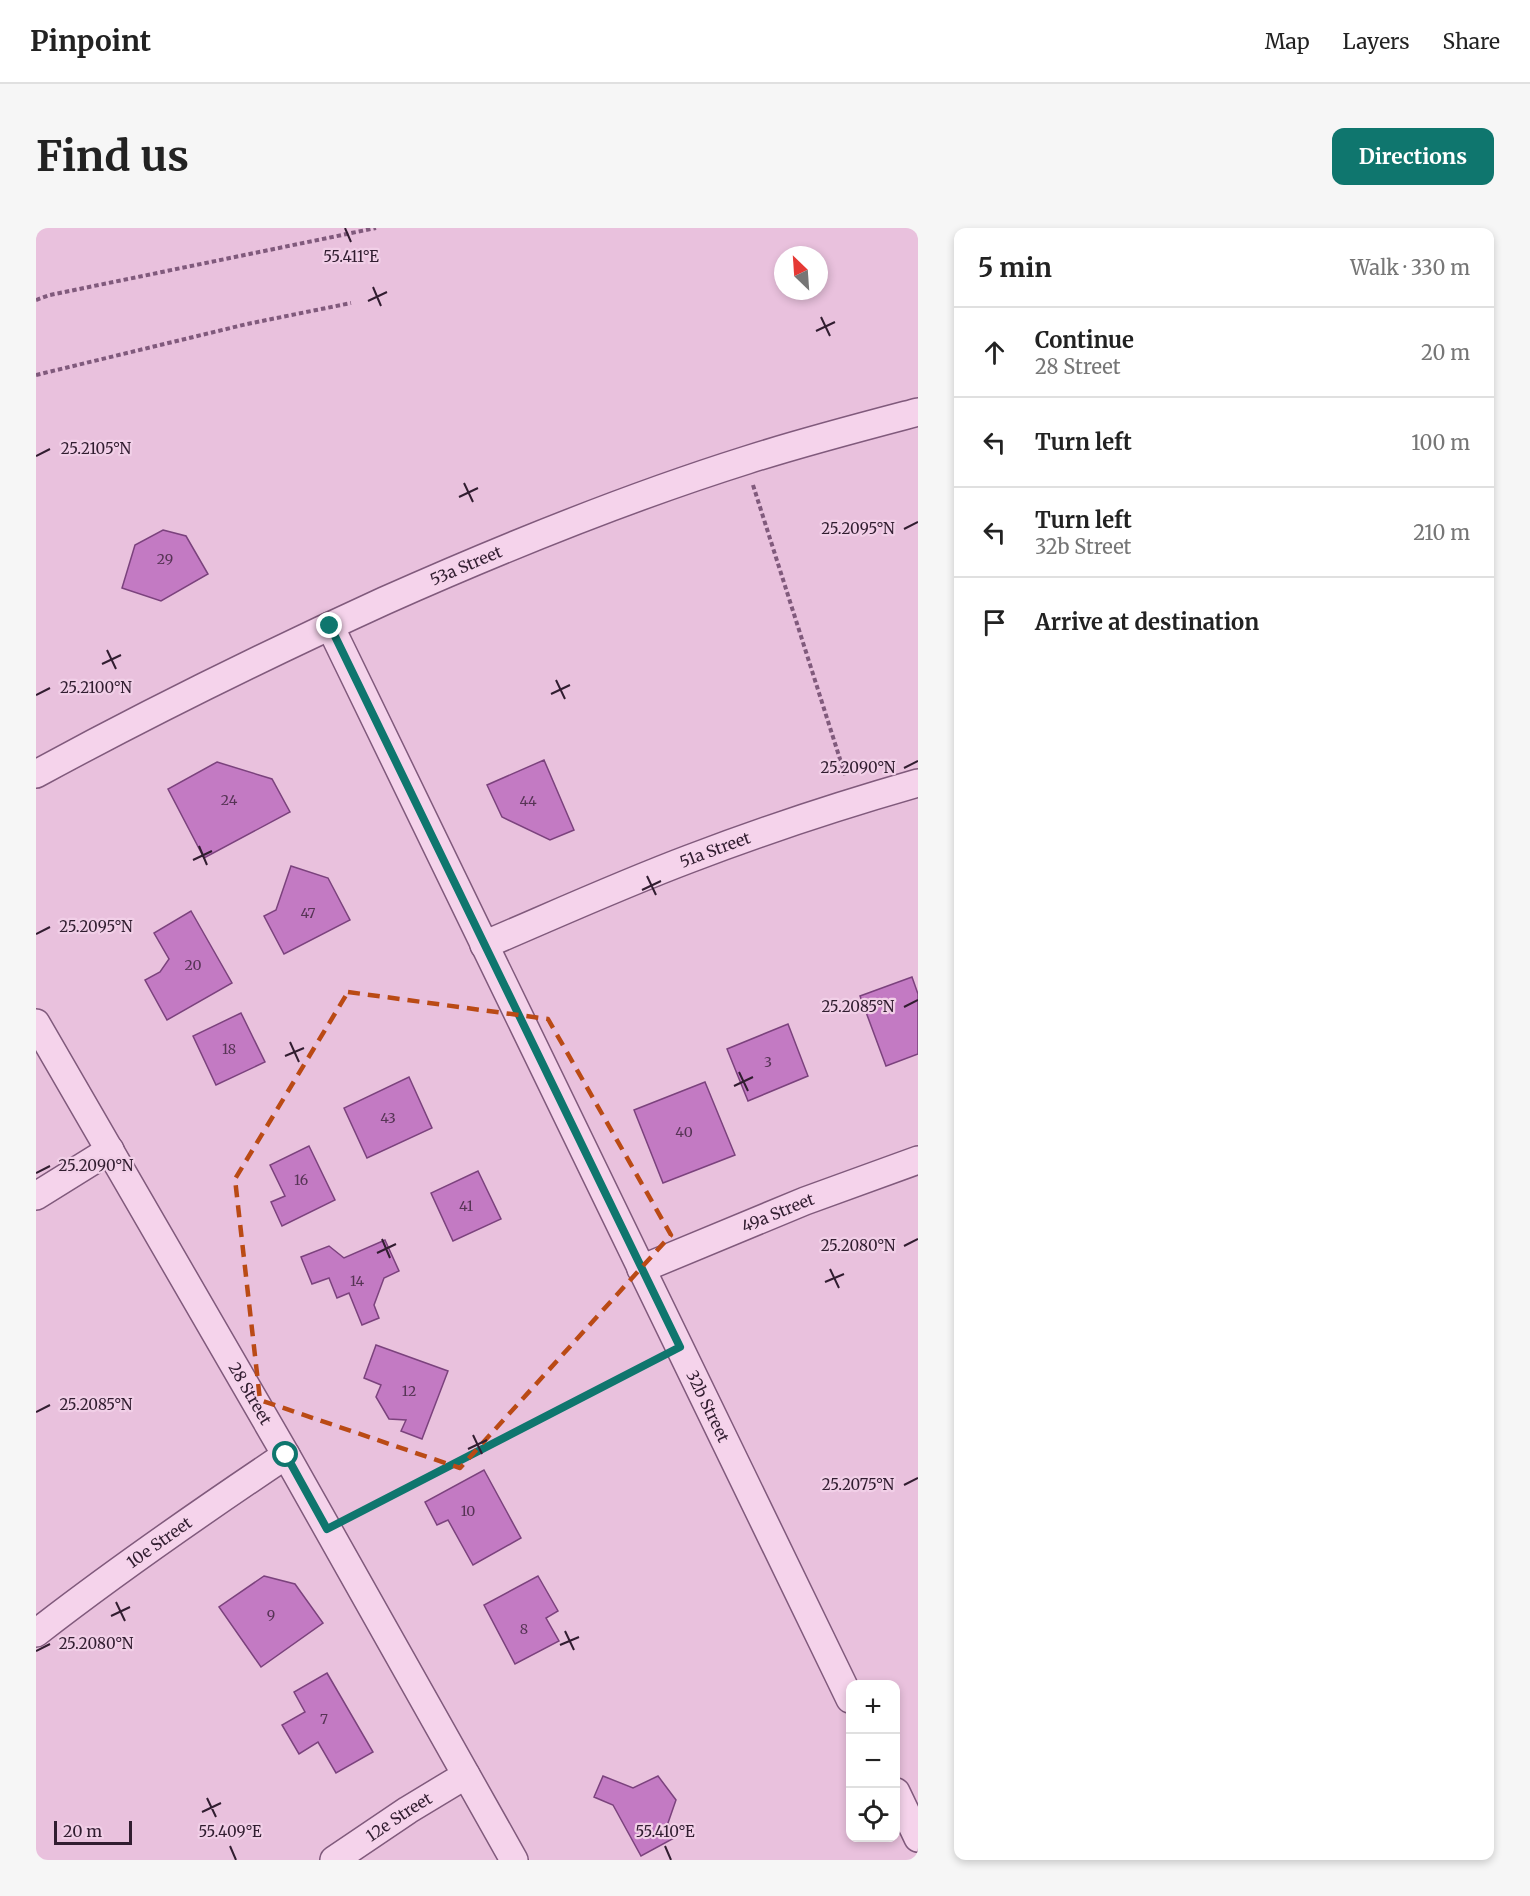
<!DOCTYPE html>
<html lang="en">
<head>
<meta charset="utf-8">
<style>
	body { margin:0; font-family:Merriweather,serif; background:#f6f6f6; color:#222 }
	.controls { position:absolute; right:18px; bottom:18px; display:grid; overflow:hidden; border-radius:12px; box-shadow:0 3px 9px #0003 }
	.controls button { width:54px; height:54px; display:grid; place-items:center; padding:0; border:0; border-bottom:2px solid #e0e0e0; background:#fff; color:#222; font:30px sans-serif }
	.compass { position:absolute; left:738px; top:18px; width:54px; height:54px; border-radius:50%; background:#fff; box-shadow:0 3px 9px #0003; rotate:335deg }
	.scale { position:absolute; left:18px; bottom:15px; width:78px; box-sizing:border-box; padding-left:6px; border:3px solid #311d30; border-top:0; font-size:16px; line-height:21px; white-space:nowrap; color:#311d30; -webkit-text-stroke:4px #f1cfe7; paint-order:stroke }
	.stop { position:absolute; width:18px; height:18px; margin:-14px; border:4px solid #0f766e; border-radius:50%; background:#fff }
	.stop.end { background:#0f766e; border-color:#fff; box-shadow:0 2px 6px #0008 }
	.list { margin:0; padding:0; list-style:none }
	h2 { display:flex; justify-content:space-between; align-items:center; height:78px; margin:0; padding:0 24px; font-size:26px }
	h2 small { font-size:20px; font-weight:400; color:#767676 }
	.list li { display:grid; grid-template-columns:39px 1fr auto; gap:18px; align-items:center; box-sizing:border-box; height:90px; padding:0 24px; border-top:2px solid #e0e0e0 }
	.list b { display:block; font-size:22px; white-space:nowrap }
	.list p { margin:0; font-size:20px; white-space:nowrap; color:#767676 }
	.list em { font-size:20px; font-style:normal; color:#767676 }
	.icon { flex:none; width:33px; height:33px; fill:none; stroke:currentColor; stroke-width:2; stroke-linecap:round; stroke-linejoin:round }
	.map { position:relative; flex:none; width:882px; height:1632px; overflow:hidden; border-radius:12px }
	header { display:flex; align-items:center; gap:36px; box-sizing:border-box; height:84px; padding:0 30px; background:#fff; border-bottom:2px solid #e0e0e0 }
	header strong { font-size:28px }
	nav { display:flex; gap:33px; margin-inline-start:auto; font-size:21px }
	.intro { display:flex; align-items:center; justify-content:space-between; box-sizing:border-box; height:144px; padding:0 36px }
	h1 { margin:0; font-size:42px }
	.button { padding:15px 27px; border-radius:12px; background:#0f766e; color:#fff; font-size:21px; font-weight:700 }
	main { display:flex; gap:36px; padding:0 36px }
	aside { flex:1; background:#fff; border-radius:12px; box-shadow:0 3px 9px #0003 }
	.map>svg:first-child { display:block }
</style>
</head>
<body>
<header>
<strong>Pinpoint</strong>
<nav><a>Map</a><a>Layers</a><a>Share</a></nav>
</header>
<div class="intro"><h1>Find us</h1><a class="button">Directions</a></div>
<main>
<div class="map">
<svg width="882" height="1632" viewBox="0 0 882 1632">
	<rect width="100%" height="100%" fill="#e9c1dd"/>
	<path fill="#c37ac3" stroke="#7b427d" stroke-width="1.5" d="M 127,302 L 150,308 L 172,346 L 125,373 L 86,360 L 99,317 Z
		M 508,532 L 538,602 L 514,612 L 466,589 L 451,557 Z
		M 181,534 L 236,551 L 254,584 L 168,630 L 132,561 Z
		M 255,638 L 292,650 L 314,692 L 248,726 L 228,688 L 240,682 Z
		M 155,683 L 196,755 L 131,792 L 109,752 L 124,744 L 133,731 L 118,705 Z
		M 876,749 L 882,766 L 882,826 L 850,838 L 824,768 Z
		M 205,785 L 229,834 L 180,857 L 157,808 Z
		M 752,796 L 772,848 L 712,873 L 691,821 Z
		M 373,849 L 396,900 L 331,930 L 308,880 Z
		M 669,854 L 699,927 L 627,955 L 598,882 Z
		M 273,918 L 299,972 L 246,998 L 235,974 L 249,968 L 234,937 Z
		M 442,943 L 465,991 L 417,1013 L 395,965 Z
		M 349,1012 L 363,1043 L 348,1050 L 338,1077 L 343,1090 L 326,1097 L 313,1065 L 301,1070 L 293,1050 L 276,1056 L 265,1029 L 293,1018 L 308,1030 Z
		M 340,1117 L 412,1143 L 386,1211 L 365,1203 L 370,1192 L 353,1191 L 340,1169 L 345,1157 L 328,1150 Z
		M 448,1242 L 485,1310 L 437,1337 L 412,1292 L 401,1297 L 389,1274 Z
		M 228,1348 L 259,1356 L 287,1395 L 225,1439 L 183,1379 Z
		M 502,1348 L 522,1383 L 510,1390 L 523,1413 L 479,1436 L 448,1377 Z
		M 291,1445 L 337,1524 L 300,1545 L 282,1514 L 263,1526 L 246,1497 L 269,1484 L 258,1464 Z
		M 567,1548 L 597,1560 L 622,1548 L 640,1572 L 632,1595 L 640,1609 L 605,1628 L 577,1577 L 558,1569 Z"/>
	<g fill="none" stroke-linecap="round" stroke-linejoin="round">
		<g stroke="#805a7c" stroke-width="30">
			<g id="street">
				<path id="s1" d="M 294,398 L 814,1471"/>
				<path id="s2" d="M 0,546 C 114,484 230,427 348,373 C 467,320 587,271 711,232 C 767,214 825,199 882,184"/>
				<path id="s3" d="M 448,717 C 516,688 584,657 653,631 C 729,602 805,577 882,555"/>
				<path id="s4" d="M 0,795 L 250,1227 L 478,1632"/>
				<path d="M 0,968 L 74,922"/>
				<path id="s5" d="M 605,1041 L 769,973 L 882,932"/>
				<path id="s6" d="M 0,1405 C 81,1342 165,1284 250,1227"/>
				<path d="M 860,1564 L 882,1610"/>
				<path id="s7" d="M 298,1632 L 372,1582 L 430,1547"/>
			</g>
		</g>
		<path stroke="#805a7c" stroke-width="4" stroke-dasharray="4.5 3" stroke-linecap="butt" d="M 0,72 L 14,67 L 340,0
			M 0,147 L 211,96 L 315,75
			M 717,257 L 810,550
			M 313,1289 L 621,1131"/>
		<use href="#street" stroke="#f5d3eb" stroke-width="27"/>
	</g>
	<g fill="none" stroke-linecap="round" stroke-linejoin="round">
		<path stroke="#0f766e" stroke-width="8" d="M 250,1227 L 291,1301 L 644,1119 L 294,398"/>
	</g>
	<path fill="none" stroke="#ba4a15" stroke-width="4.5" stroke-dasharray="12 8" stroke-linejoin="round" d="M 312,764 L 512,791 L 635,1007 L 424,1240 L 224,1172 L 199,951 Z"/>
	<path fill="none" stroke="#311d30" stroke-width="2" d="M 309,0 L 315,14M 337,59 L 345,78M 332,73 L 351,64M 785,89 L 794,108M 780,103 L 799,94M 0,228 L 14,221M 428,255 L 437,274M 423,269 L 442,260M 868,301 L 882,294M 71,422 L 80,441M 66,436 L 85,427M 520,452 L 529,471M 515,466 L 534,457M 0,467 L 14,460M 868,540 L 882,533M 163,618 L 171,637M 157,632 L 176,623M 611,648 L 620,667M 606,662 L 625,653M 0,706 L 14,699M 868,779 L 882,772M 254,814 L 263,834M 249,828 L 268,820M 703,844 L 712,863M 698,858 L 717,849M 0,945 L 14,938M 346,1011 L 354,1030M 868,1018 L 882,1011M 341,1025 L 360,1016M 794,1041 L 803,1060M 789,1054 L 808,1046M 0,1184 L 14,1177M 437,1207 L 446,1226M 432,1221 L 451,1212M 868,1257 L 882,1250M 80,1374 L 89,1393M 75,1388 L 94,1379M 529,1403 L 538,1422M 524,1417 L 543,1409M 0,1423 L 14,1416M 171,1570 L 180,1589M 166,1584 L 185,1575M 194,1618 L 200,1632M 629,1618 L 635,1632"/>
	<g text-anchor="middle" stroke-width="4.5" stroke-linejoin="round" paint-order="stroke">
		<g font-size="14" fill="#563455">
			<text x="129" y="336">29</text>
			<text x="193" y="577">24</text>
			<text x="492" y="578">44</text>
			<text x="272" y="690">47</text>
			<text x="157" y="742">20</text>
			<text x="193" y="826">18</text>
			<text x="732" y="839">3</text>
			<text x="352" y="895">43</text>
			<text x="648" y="909">40</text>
			<text x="265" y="957">16</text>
			<text x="430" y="983">41</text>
			<text x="321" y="1058">14</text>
			<text x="373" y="1168">12</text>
			<text x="432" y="1288">10</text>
			<text x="235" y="1392">9</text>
			<text x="488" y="1406">8</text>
			<text x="288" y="1496">7</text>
		</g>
		<g font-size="16" fill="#311d30" stroke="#f1cfe7">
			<text dy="6" stroke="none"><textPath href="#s2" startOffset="478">53a Street</textPath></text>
			<text dy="6" stroke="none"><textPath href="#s3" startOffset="250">51a Street</textPath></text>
			<text dy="6" stroke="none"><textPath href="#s5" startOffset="148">49a Street</textPath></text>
			<text dy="6" stroke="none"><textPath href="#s4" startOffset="428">28 Street</textPath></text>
			<text dy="6" stroke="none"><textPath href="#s1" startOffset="867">32b Street</textPath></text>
			<text dy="6" stroke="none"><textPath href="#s6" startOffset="153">10e Street</textPath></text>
			<text dy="6" stroke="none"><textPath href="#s7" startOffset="78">12e Street</textPath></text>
		</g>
	</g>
	<g font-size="15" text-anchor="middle" fill="#311d30" stroke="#f1cfe7" stroke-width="4.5" stroke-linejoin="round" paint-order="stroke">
		<text x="315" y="34">55.411°E</text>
		<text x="60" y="226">25.2105°N</text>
		<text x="822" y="306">25.2095°N</text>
		<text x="60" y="465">25.2100°N</text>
		<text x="822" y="545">25.2090°N</text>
		<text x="60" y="704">25.2095°N</text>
		<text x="822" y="784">25.2085°N</text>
		<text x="60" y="943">25.2090°N</text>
		<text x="822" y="1023">25.2080°N</text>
		<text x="60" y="1182">25.2085°N</text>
		<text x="822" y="1262">25.2075°N</text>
		<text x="60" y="1421">25.2080°N</text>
		<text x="194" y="1609">55.409°E</text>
		<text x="629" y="1609">55.410°E</text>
	</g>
</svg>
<div class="controls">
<button>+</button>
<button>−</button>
<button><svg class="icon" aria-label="locate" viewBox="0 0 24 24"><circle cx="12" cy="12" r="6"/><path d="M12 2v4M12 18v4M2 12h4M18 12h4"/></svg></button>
</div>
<svg class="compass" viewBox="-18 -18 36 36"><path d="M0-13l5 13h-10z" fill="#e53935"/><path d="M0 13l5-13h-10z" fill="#767676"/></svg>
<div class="scale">20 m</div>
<div class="stop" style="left:250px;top:1227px"></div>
<div class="stop end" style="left:294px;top:398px"></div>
</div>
<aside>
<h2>5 min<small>Walk · 330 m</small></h2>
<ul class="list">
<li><svg class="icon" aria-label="ahead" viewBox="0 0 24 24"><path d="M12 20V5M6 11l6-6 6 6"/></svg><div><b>Continue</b><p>28 Street</p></div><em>20 m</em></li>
<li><svg class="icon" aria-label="left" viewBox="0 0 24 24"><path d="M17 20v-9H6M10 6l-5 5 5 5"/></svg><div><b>Turn left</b></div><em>100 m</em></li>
<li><svg class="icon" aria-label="left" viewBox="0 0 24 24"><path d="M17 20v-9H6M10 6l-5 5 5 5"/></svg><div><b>Turn left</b><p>32b Street</p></div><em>210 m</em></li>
<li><svg class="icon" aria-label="arrive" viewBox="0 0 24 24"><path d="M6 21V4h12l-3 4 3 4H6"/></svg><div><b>Arrive at destination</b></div></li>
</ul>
</aside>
</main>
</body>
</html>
